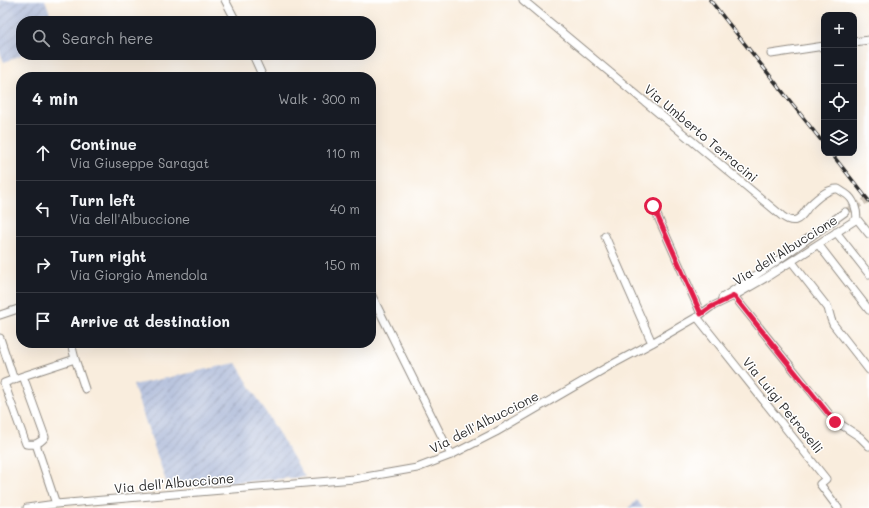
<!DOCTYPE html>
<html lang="en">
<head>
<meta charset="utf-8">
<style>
	body { margin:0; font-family:Mali,sans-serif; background:#20242c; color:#f1f3f6 }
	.controls { position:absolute; right:12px; top:12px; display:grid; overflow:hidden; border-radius:8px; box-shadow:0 4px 16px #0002 }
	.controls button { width:36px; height:36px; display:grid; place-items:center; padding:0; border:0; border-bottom:1px solid #363941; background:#171b24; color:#f1f3f6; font:20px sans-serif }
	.stop { position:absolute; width:12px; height:12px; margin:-9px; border:3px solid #e11d48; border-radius:50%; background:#fff }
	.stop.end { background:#e11d48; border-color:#fff; box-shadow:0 1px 4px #0008 }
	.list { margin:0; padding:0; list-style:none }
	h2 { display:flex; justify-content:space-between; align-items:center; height:52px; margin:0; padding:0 16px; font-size:17px }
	h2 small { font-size:13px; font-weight:400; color:#9ea1a6 }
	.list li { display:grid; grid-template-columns:26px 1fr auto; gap:12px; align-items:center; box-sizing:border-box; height:56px; padding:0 16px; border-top:1px solid #363941 }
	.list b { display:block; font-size:15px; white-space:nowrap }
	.list p { margin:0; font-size:13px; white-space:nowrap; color:#9ea1a6 }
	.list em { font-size:13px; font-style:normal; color:#9ea1a6 }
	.icon { flex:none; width:22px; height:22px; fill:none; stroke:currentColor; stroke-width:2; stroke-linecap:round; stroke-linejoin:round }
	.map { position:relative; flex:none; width:869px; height:508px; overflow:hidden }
	.search { position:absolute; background:#171b24; box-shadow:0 4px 16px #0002; left:16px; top:16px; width:360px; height:44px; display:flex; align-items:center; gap:10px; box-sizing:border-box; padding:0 14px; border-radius:16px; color:#9ea1a6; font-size:15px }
	.panel { position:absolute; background:#171b24; box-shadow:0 4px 16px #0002; left:16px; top:72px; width:360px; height:276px; border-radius:16px }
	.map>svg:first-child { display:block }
</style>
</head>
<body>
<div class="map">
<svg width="869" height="508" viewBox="0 0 869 508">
	<defs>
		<pattern id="industrial-furrows" width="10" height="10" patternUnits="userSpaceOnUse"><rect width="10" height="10" fill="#b9c4de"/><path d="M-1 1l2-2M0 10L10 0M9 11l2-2" fill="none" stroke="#979fb4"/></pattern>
	</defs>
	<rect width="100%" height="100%" fill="#fff"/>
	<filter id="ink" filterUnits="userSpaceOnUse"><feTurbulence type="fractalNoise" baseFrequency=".025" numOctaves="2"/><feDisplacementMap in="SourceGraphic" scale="8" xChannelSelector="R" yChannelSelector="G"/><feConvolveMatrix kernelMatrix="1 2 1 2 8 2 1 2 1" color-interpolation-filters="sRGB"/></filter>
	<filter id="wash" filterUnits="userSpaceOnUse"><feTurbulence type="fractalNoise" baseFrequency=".012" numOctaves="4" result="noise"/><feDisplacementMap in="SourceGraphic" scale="16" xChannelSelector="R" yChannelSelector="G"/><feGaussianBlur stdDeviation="0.9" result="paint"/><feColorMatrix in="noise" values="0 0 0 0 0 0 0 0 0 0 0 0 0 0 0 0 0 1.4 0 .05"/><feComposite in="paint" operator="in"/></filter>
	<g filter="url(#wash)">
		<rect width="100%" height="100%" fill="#f9eddd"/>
		<path fill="url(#industrial-furrows)" d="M 0,0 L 45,0 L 53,21 L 21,21 L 21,55 L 22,55 L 4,62 L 0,52 Z
			M 236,363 L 305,477 L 168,487 L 133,385 Z
			M 637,500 L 643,508 L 628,508 Z"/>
	</g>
	<g filter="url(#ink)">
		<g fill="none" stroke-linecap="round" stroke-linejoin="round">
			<path stroke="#d0c6b9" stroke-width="7" stroke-dasharray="7 3.5" stroke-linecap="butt" d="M 845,212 L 869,199"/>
			<g stroke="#928c84" stroke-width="9">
				<path id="minor" d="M 225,0 L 236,21
					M 523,0 L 782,216 C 786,219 791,222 796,220 C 802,218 805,211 809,206 C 815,200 828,188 838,189 C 840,190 844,193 846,194 C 854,199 857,210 857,219
					M 854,42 L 869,40
					M 771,54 L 824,46
					M 253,55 L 263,77
					M 653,206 L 701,314
					M 857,219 L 869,234
					M 836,232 L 869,274
					M 605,236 L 652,343
					M 818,244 L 869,310
					M 792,262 L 828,308 L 831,319 L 833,324 L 869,370
					M 371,294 L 451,455
					M 734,296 L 834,420 L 860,437 L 869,446
					M 722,298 L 774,263 L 845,212
					M 0,315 L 21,308
					M 697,317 L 826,479 L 820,484 L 838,508
					M 0,338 L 14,380
					M 71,343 L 75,359 L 85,389
					M 23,376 L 45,437 C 39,444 35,445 26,444 L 4,383 Z
					M 23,376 L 75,359
					M 36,444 L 56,504
					M 27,508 L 56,504 L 354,479 L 417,468 L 451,455 L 496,432 L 611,365 L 652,343 L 697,317 L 711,307 L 734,296 L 767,277 L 857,219"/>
			</g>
			<use href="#minor" stroke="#fff" stroke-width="7"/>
			<g stroke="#2b2b2b" stroke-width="3.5">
				<path id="rail" d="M 710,0 L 824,144
					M 831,153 L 869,201"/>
			</g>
			<use href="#rail" stroke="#fff" stroke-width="2" stroke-dasharray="6" stroke-linecap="butt"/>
		</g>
	</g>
	<g fill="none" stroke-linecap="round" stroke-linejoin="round" filter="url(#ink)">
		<path stroke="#e11d48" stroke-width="5" d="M 653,206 L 701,314 L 711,307 L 734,296 L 835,422"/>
	</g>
	<g text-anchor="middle" stroke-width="3" stroke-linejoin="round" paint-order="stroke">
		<g font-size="13" fill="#2b2b2b" stroke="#fff">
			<text transform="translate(701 133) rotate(40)" y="5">Via Umberto Terracini</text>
			<text transform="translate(785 250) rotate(-32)" y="5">Via dell'Albuccione</text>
			<text transform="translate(783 405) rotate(51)" y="5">Via Luigi Petroselli</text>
			<text transform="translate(484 422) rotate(-27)" y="5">Via dell'Albuccione</text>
			<text transform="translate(174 483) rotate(-5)" y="5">Via dell'Albuccione</text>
		</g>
	</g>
</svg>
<div class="controls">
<button>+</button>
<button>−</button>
<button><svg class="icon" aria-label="locate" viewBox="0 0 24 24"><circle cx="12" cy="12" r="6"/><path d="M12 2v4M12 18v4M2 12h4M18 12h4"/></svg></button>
<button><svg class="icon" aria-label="layers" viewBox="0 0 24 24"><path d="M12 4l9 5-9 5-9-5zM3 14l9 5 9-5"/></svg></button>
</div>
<div class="stop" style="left:653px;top:206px"></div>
<div class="stop end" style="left:835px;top:422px"></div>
<div class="search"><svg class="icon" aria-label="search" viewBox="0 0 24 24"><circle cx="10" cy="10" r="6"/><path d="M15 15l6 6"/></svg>Search here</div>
<section class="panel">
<h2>4 min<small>Walk · 300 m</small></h2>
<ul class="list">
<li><svg class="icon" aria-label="ahead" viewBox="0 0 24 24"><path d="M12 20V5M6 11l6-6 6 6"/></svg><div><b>Continue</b><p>Via Giuseppe Saragat</p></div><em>110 m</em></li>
<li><svg class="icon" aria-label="left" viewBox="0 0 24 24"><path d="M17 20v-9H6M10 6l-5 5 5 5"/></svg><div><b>Turn left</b><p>Via dell'Albuccione</p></div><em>40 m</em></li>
<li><svg class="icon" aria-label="right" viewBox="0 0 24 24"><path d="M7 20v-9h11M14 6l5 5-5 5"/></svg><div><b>Turn right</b><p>Via Giorgio Amendola</p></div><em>150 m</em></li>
<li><svg class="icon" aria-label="arrive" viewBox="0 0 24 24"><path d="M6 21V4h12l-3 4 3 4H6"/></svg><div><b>Arrive at destination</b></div></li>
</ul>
</section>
</div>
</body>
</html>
